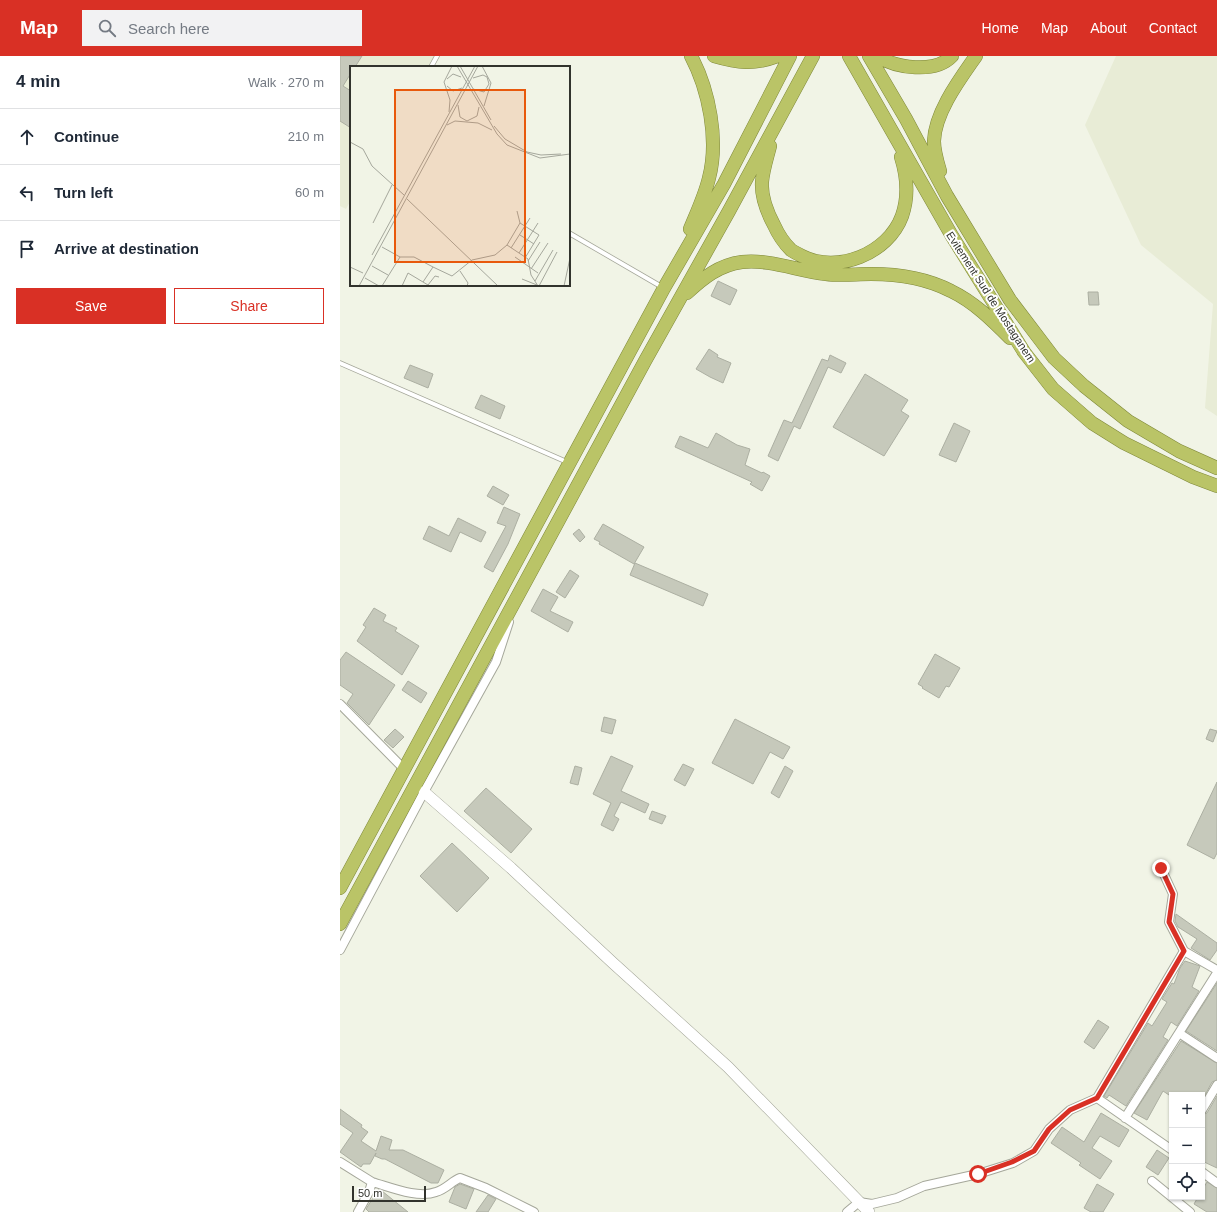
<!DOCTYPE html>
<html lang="en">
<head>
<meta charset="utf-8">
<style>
	body { margin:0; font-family:Helvetica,sans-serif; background:#f2f2f3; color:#1f2937 }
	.controls { position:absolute; right:12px; bottom:12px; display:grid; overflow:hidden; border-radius:0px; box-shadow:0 1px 3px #0004 }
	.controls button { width:36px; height:36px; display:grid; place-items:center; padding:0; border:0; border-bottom:1px solid #e0e1e3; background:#fff; color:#1f2937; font:20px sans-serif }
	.scale { position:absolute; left:12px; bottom:10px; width:74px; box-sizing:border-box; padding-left:4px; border:2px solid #32332d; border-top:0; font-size:11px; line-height:14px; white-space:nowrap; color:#32332d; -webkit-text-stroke:3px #fff; paint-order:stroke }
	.stop { position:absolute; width:12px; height:12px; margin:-9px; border:3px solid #d93025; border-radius:50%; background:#fff }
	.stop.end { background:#d93025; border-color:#fff; box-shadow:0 1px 4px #0008 }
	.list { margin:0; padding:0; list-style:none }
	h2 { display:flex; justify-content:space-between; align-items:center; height:52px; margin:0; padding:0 16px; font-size:17px }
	h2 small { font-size:13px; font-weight:400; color:#747a83 }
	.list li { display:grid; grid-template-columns:26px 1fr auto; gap:12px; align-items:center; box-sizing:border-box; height:56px; padding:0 16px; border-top:1px solid #e0e1e3 }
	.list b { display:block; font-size:15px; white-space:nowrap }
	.list em { font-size:13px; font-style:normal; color:#747a83 }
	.actions { display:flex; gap:8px; padding:12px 16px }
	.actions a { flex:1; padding:9px 0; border:1px solid #d93025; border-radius:0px; text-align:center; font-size:14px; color:#d93025 }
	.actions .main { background:#d93025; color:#fff }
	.icon { flex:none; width:22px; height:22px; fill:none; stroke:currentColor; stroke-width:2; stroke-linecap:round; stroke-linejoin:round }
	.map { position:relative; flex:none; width:877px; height:1156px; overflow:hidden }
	header { display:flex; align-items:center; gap:24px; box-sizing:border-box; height:56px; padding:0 20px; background:#d93025; color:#fff }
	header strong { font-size:19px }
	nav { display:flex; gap:22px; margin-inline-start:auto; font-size:14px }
	.search { width:280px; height:36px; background:#f2f2f3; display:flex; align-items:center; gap:10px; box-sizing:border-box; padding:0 14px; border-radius:0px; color:#747a83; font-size:15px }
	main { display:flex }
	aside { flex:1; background:#fff }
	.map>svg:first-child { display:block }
</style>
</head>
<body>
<header>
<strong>Map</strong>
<div class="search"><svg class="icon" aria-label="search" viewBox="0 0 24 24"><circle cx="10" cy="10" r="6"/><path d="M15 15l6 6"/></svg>Search here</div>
<nav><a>Home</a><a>Map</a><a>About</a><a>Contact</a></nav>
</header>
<main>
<aside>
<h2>4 min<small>Walk · 270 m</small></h2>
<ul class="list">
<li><svg class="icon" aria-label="ahead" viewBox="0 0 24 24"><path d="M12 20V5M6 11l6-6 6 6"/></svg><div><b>Continue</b></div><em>210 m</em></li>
<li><svg class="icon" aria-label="left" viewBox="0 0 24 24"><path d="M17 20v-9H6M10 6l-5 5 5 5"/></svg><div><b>Turn left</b></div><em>60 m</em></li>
<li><svg class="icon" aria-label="arrive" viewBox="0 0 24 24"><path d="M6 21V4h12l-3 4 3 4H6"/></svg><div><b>Arrive at destination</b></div></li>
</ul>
<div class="actions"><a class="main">Save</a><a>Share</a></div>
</aside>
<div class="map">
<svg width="877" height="1156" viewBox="0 0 877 1156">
	<rect width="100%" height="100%" fill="#f1f4e6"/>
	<path fill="#e8ecd6" d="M 0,0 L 99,0 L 92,11 L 11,11 L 11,144 L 6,153 L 0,150 Z
		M 776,0 L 877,0 L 877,360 L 865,352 L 873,248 L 801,189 L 745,69 Z"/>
	<path fill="#c6c9bb" stroke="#acafa2" d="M 0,0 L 22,0 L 15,11 L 11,11 L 11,17 L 3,30 L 11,35 L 11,72 L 0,65 Z
		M 378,225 L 397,234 L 390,249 L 371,240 Z
		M 748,236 L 758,236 L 759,249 L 749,249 Z
		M 369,293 L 378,299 L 377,301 L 391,307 L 383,327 L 370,321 L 356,313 Z
		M 490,299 L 506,307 L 501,317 L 488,311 L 460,373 L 454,370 L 438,405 L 428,400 L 444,364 L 452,367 L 482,303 L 488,305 Z
		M 70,309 L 93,318 L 88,332 L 64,322 Z
		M 525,318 L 568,344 L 561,355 L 569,360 L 544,400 L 493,371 Z
		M 141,339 L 165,350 L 160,363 L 135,352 Z
		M 614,367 L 630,375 L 616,406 L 599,399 Z
		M 376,377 L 397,389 L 410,393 L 405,409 L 422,417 L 423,416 L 430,420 L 422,435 L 410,428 L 412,426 L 335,391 L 340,380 L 368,392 Z
		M 153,430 L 169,439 L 163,449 L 147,440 Z
		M 164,451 L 180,458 L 168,488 L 153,516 L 144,511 L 166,470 L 157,467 Z
		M 118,462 L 146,476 L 141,486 L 120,476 L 111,496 L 83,483 L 89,470 L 109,480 Z
		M 263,468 L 304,491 L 294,508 L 259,488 L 260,486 L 254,483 Z
		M 239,473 L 245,481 L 240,486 L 233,478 Z
		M 295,507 L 368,538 L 363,550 L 290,519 Z
		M 230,514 L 239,520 L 225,542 L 216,536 Z
		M 203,533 L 218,541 L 210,555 L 233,566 L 228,576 L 191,555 Z
		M 34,552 L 46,559 L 43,565 L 57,572 L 55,575 L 79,590 L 62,619 L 17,585 L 26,571 L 23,569 Z
		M 6,596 L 55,629 L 29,669 L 7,647 L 13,638 L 0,629 L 0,604 Z
		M 595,598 L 620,612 L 609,631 L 606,630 L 599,642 L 582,632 L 583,631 L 578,628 Z
		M 68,625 L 87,637 L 81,647 L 62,634 Z
		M 264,661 L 276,664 L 272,678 L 261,675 Z
		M 395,663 L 450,691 L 443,703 L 430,696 L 413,728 L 372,707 Z
		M 55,673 L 64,681 L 53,692 L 44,684 Z
		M 870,673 L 877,675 L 873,686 L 866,683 Z
		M 271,700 L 293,710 L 281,735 L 309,748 L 305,757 L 281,746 L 274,760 L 279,763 L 273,775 L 261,769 L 271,747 L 253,738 Z
		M 343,708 L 354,713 L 345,730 L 334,724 Z
		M 235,710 L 242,712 L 238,729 L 230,727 Z
		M 445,710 L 453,715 L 439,742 L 431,737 Z
		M 877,726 L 877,797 L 874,803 L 847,789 Z
		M 146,732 L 192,773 L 171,797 L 124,755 Z
		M 312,755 L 326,760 L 322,768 L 309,763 Z
		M 112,787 L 149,822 L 117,856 L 80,820 Z
		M 836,858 L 877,887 L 877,894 L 870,904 L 851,892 L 857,883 L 838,871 L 835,865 Z
		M 845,905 L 860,910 L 852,931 L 859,935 L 837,970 L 831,966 L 823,981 L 828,984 L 786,1050 L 769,1039 L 767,1042 L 764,1040 L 808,967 L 812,970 L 827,946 L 822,943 L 832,927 L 834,928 L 840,912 Z
		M 877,927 L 877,995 L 846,975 Z
		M 758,964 L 769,971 L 754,993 L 744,986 Z
		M 841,985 L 877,1007 L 877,1024 L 872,1026 L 865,1039 L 829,1039 L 823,1035 L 807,1064 L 794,1057 Z
		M 877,1040 L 877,1112 L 862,1105 L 862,1059 L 867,1057 Z
		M 0,1053 L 22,1069 L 21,1071 L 28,1076 L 21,1085 L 36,1095 L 41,1080 L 52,1084 L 49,1094 L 63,1094 L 104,1114 L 98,1127 L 91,1127 L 45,1103 L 42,1103 L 35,1100 L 36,1097 L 30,1108 L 23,1108 L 21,1111 L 0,1096 L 13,1077 L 0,1068 Z
		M 761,1057 L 789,1074 L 779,1091 L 760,1080 L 752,1092 L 772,1105 L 760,1123 L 739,1109 L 741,1107 L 711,1087 L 722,1071 L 744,1086 Z
		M 817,1094 L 829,1102 L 818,1119 L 806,1111 Z
		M 867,1126 L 877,1132 L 877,1156 L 867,1156 L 854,1148 L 858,1141 L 862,1141 L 862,1134 Z
		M 120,1128 L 134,1133 L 126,1153 L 109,1146 L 115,1131 Z
		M 757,1128 L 774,1138 L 763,1156 L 751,1156 L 744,1152 Z
		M 38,1134 L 42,1135 L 68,1156 L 29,1156 L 26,1153 Z
		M 148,1139 L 156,1143 L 148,1156 L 136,1156 Z"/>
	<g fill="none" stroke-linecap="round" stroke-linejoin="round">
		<g stroke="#a5a79a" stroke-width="5.5">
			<path id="service" d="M 91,11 L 97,0
				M 229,177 L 322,231
				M 0,307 L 227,406"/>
		</g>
		<g stroke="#a5a79a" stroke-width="10">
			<path id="minor" d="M 0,648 L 64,713
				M 821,812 L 833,838 L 829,866 L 844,895 L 877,914
				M 0,894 L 84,736 L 156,606 L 169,566
				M 839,977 L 877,1002
				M 862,1054 L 877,1029
				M 785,1062 L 877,917
				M 832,1094 L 757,1042 L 844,895
				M 0,1106 L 32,1126 L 29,1136 L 18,1156
				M 862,1116 L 877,1127
				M 812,1125 L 850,1156
				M 32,1126 C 50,1131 78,1143 96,1136 C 106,1133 112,1125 120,1122 L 146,1132 L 194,1156
				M 507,1156 L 519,1146 L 532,1148 L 557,1142 L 584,1130 L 638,1118 L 673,1107 L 694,1095 L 709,1073 L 730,1054 L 757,1042"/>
		</g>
		<g stroke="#a5a79a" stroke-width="12">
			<path id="secondary" d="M 84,736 L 171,812 L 273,907 L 388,1011 L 529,1156"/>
		</g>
		<g stroke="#7f883a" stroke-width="14">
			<path id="trunk" d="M 374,0 C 398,7 414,9 438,0
				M 509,0 L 612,180 L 684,296 L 713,333 L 752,367 L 784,387 L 853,421 L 877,430
				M 529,0 L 566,63 L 607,140 L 670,244 L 714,302 L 744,330 L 788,365 L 839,395 L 877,412
				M 537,0 C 556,12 595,18 612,0
				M 430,90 C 427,102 423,114 422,126 C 421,141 427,156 434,169 C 438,178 444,187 451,194 C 454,196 458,198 462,200 C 497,218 548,198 562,160 C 569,140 567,120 561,101
				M 600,115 C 597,105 594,95 594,85 C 595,56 620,23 636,0
				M 350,173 C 357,156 365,139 369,122 C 379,84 369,34 351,0
				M 347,237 C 363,222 379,209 402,206 C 430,203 458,215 486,218 C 501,220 516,218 531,218 C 558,218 586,222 611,235 C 634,246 652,264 670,282
				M 0,832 L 324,232 L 384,128 L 450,0
				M 0,868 L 305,305 L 389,155 L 473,0"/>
		</g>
		<use href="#service" stroke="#fff" stroke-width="4"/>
		<use href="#minor" stroke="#fff" stroke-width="8"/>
		<use href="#secondary" stroke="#fff" stroke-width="11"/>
		<use href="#trunk" stroke="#bac467" stroke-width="13"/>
	</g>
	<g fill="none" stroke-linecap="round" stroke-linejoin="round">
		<path stroke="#d93025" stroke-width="5" d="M 638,1118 L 672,1106 L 694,1095 L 709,1073 L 730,1054 L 757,1042 L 844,895 L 829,866 L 833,838 L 821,812"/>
	</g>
	<g text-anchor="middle" stroke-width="4" stroke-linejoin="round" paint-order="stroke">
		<g font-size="11" fill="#32332d" stroke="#fff">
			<text transform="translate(651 241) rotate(57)" y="4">Evitement Sud de Mostaganem</text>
		</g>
	</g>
	<g transform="translate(10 10)">
		<rect width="220" height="220" fill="#f1f4e6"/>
		<path fill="none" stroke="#a5a79c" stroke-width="1" d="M 107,0 L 147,68 L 157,79 L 190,92 L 220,88M 110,0 L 141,54M 132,0 L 141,17 L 134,40M 97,13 L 103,8 L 111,11M 97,20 L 103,25 L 112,22M 123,23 L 134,26 L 139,18 L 137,11 L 133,9 L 123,12M 108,39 L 110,51 L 117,55 L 127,50 L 129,41M 99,46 L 100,34 L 94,16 L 102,0M 97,59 L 105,55 L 128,57 L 142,64M 144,60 L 155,73 L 177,86 L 191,89 L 211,88M 0,76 L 13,83 L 22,100 L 54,129M 57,133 L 148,220M 167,145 L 170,157 L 189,169 L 175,192M 23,157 L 42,119M 170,157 L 157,179 L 178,193 L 181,209 L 188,220M 170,169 L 184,178M 32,181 L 50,191 L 32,220M 161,182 L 180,152M 169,187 L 188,157M 22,189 L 125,0M 50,191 L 64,191 L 83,201M 165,191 L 188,207M 178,195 L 190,176M 22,200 L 38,209M 0,201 L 13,207M 181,203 L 198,177M 110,205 L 118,217 L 117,220M 15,212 L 29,220M 172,213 L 187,219M 185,215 L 203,184M 73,216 L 83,201 L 102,210 L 122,194 L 145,189 L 157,179M 78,219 L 85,210 L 89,211M 9,220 L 128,0M 52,220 L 58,207 L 78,219M 189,220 L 207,186M 214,220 L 220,192"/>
		<path fill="#e8590c" fill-opacity="0.15" stroke="#e8590c" stroke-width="2" d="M 45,24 L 175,24 L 175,196 L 45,196 Z"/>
		<rect width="220" height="220" fill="none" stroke="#32332d" stroke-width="2"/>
	</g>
</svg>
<div class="controls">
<button>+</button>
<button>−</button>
<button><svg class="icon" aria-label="locate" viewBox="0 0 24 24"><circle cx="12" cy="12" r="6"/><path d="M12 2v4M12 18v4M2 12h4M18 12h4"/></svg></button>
</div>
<div class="scale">50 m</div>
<div class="stop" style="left:638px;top:1118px"></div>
<div class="stop end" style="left:821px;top:812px"></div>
</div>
</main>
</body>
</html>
